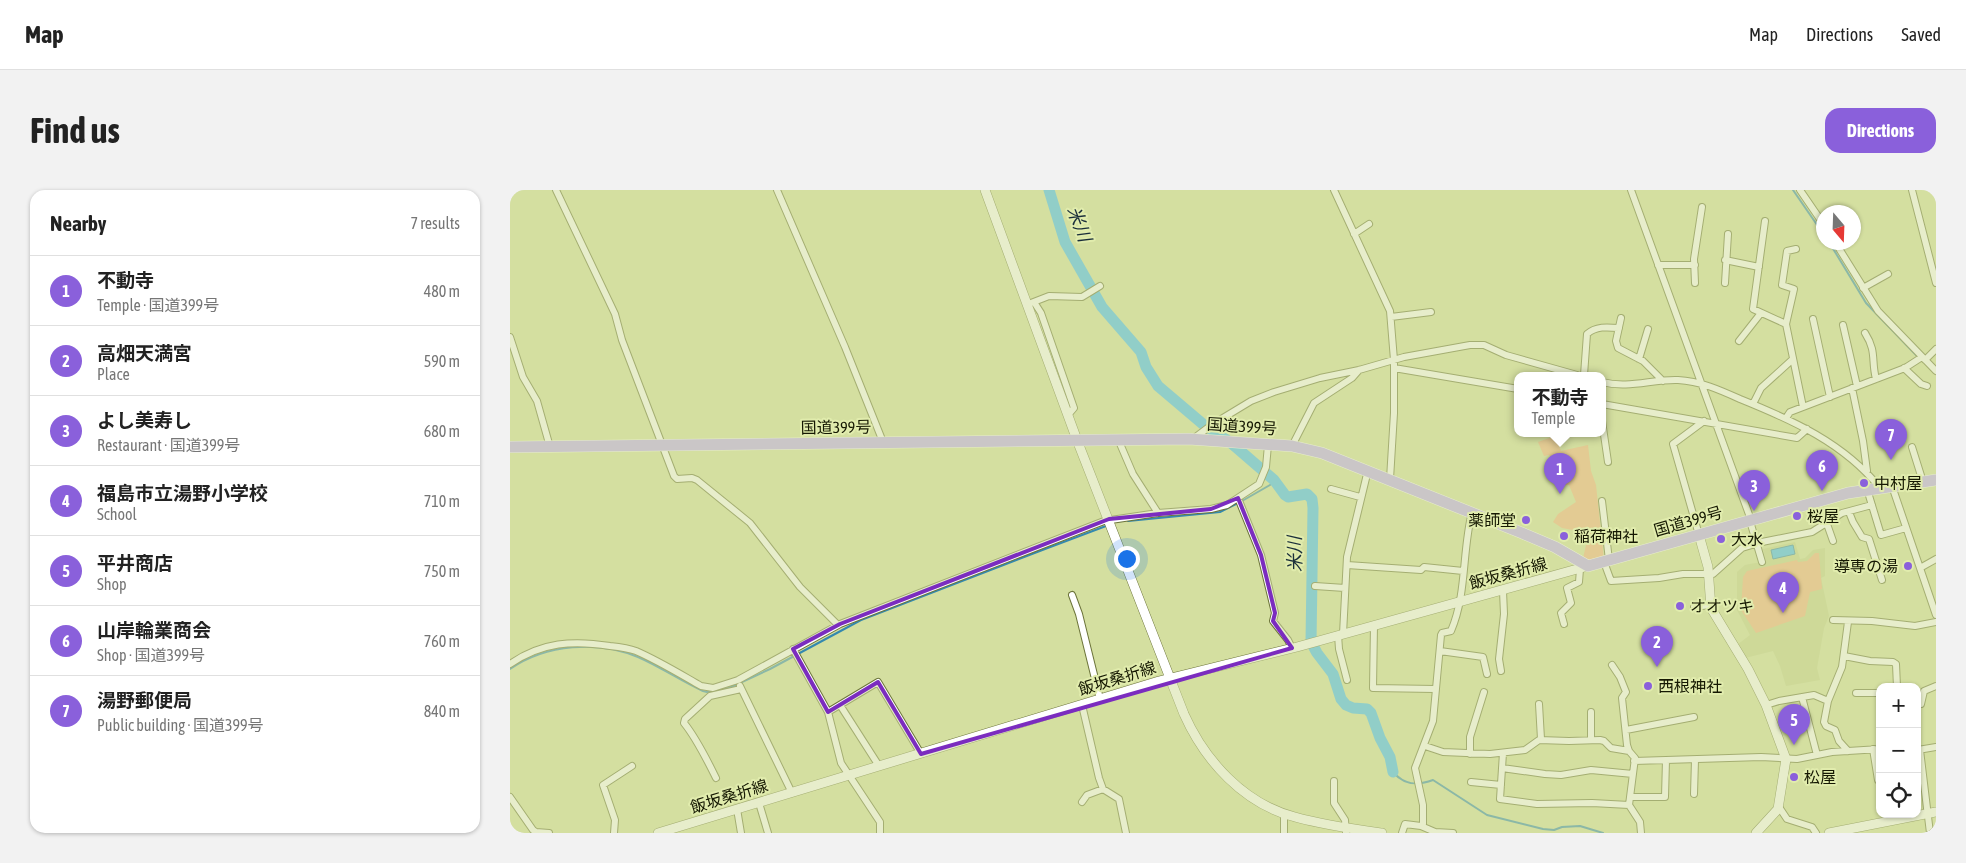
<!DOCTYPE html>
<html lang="en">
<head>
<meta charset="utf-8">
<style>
	body { margin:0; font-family:"Asap Condensed","Noto Sans JP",sans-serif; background:#f2f2f2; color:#222 }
	.controls { position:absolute; right:15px; bottom:15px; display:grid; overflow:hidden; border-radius:10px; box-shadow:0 1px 4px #0004 }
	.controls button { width:45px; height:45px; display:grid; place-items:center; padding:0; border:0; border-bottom:1px solid #e0e0e0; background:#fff; color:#222; font:25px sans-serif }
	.compass { position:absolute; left:1306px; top:15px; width:45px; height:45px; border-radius:50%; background:#fff; box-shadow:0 1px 4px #0004; rotate:161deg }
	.you { position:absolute; left:616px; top:368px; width:18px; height:18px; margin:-12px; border:4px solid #fff; border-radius:50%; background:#1a73e8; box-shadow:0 0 0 8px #1a73e833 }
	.badge { display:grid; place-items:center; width:32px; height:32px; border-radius:50%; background:#8a60db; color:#fff; font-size:16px; font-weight:700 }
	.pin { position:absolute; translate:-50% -41px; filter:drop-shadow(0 1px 2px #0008) }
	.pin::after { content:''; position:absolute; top:26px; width:18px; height:15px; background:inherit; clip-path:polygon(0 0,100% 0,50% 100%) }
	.popup { position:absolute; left:1004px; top:182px; width:92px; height:65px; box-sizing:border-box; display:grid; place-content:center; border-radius:10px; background:#fff; filter:drop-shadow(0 1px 4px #0005); font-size:16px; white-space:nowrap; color:#767676 }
	.popup b { font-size:19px; color:#222 }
	.popup::after { content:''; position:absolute; left:50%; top:100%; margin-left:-10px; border:10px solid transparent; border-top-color:#fff }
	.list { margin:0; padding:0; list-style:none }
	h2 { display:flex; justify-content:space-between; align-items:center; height:65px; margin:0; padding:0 20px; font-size:21px }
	h2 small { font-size:16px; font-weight:400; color:#767676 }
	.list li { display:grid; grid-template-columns:32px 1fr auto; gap:15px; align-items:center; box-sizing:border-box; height:70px; padding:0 20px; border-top:1px solid #e0e0e0 }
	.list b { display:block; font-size:19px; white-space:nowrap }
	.list p { margin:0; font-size:16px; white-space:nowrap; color:#767676 }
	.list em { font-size:16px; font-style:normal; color:#767676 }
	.icon { flex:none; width:28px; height:28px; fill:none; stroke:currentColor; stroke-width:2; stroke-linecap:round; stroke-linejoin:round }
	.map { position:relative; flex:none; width:1426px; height:643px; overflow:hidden; border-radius:15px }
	header { display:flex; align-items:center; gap:30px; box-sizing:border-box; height:70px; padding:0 25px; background:#fff; border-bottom:1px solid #e0e0e0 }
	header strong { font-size:24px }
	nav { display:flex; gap:28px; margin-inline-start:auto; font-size:18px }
	.intro { display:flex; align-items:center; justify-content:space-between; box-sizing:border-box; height:120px; padding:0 30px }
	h1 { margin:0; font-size:35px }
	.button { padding:12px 22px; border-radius:15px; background:#8a60db; color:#fff; font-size:18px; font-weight:700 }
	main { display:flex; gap:30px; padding:0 30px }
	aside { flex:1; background:#fff; border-radius:15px; box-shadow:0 1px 4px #0004 }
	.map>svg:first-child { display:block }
</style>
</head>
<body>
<header>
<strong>Map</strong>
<nav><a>Map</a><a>Directions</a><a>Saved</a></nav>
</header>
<div class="intro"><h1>Find us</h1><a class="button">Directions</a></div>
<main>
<aside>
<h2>Nearby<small>7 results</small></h2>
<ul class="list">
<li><span class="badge">1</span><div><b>不動寺</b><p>Temple · 国道399号</p></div><em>480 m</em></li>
<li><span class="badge">2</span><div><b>高畑天満宮</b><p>Place</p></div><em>590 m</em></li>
<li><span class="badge">3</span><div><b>よし美寿し</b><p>Restaurant · 国道399号</p></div><em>680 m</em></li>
<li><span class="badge">4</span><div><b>福島市立湯野小学校</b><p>School</p></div><em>710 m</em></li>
<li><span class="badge">5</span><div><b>平井商店</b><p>Shop</p></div><em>750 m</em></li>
<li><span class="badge">6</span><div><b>山岸輪業商会</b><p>Shop · 国道399号</p></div><em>760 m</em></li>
<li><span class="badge">7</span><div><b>湯野郵便局</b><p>Public building · 国道399号</p></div><em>840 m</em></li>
</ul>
</aside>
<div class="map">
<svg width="1426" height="643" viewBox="0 0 1426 643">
	<rect width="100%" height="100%" fill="#d4dfa0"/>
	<path fill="#c7d38e" d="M 1285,352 L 1290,369 L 1295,368 L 1303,360 L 1315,358 L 1315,386 L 1311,388 L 1319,426 L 1314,438 L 1307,478 L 1310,490 L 1276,496 L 1270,476 L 1263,461 L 1235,468 L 1227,455 L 1240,445 L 1227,420 L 1227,382 L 1235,375 L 1256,371 L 1253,359 Z"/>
	<path fill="#f7b383" d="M 1045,246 L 1051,261 L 1078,255 L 1081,281 L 1086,295 L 1094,370 L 1083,371 L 1073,368 L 1079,343 L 1052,338 L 1043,332 L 1048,324 L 1066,312 L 1059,295 L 1055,295 L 1039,265 L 1034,266 L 1028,252 Z
		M 1305,363 L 1309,363 L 1312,399 L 1300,402 L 1295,426 L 1246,443 L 1231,420 L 1233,387 L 1237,381 L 1287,370 L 1288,372 L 1297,371 Z"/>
	<path fill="#42baf9" stroke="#3489af" d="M 1283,355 L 1285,364 L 1263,369 L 1261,360 Z"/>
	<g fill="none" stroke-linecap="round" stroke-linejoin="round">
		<path stroke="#3489af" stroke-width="2" d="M 1283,0 L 1314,45
			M 1319,52 L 1356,113 L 1408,167
			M 732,311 L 760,295 L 764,290
			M 618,331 L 710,322 L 728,313
			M 0,479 C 36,454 88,450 128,467 C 151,477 171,491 193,501 L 197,502 L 219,498 L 260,479 L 351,430 L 535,359 L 596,336
			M 883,582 C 894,595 907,596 923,590 L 977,625 L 1033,639 L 1044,640 L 1052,637 L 1070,636 L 1093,643"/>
		<path stroke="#42baf9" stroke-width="11" d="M 539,0 L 555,52 L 592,117 L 631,162 L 636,177 L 648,196 L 694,235 L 720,252 L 764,290 L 775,305 L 778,307 L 797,304 L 802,309 L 803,318 L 801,452 L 807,463 L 823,484 L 831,509 L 836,515 L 843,518 L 857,519 L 861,523 L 870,548 L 880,567 L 883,582"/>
		<g stroke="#6c743a" stroke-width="8">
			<path id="street" d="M 46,0 L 105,124 L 112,150 L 164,286 L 167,289 L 182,288 L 187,290 L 240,333 L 290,397 L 328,435
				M 267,0 L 335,157 L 373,252
				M 824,0 L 880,121 L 884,170 L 884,223 L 880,289
				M 1121,0 L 1241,330
				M 1290,0 L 1314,35
				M 1402,0 L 1426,93
				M 1255,31 L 1243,119 L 1276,134
				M 844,44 L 859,34
				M 1325,52 L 1368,121 L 1426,181
				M 1286,59 L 1277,61 L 1272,95 L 1284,99 L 1276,134 L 1293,217
				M 1215,70 L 1249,77
				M 1148,75 L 1185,75
				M 1185,93 L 1184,69 L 1192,17
				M 1215,93 L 1218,44
				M 1353,98 L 1378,84
				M 524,112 L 531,123 L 564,218 L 558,225
				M 521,113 L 539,106 L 572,107 L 590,96
				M 881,127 L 921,122
				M 1111,128 L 1106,151 L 1108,158 L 1133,171 L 1153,191
				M 1303,129 L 1320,207
				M 1333,135 L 1347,196
				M 1355,143 C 1367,162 1361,170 1366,189
				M 0,147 L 13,187 L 27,211 L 40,257
				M 1229,151 L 1251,123
				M 1129,169 L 1138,139
				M 1415,170 L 1426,159
				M 884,178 L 1008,199
				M 1394,178 L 1411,194 L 1417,196
				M 1074,185 L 1077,144 C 1086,136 1097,137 1109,138
				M 1092,192 C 1119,199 1142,189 1168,190 C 1190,191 1210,200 1230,209 C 1282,230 1334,253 1370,298
				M 1342,198 L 1353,251 L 1357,281
				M 1092,214 L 1287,248 L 1297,239
				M 1243,214 L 1251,198 L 1283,169
				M 1276,228 L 1280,222 L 1395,178 L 1412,167
				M 1092,231 L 1098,272
				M 608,249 L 623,284 L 648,323
				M 683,249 L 703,234 L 741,211 L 764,202 L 810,188 L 849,180 L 894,167 L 960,155 L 974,155 L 996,165 L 1067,185
				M 782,256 L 804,213 L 842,188 L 849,180
				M 1402,257 L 1413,292
				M 1382,296 L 1426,425
				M 821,299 L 850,307
				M 1357,299 L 1371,345 L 1396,338
				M 728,308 L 751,365 L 765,423 L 763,431 L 778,450 L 782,458
				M 1092,311 L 1099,370
				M 1339,322 L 1343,332 L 1352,347 L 1359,349 L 1372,390
				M 1240,331 L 1252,372
				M 1317,334 L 1323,351
				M 1189,345 L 1163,254 L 1194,231
				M 1094,372 L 1101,391 L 1149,388 L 1173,384 L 1203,384 L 1232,358 L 1252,352 L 1302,342 L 1332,323 L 1362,315
				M 837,375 L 911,380 L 914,377 L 953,381
				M 1410,378 L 1426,369
				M 805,396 L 835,398
				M 562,405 L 569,424 L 590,509
				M 1184,417 L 1200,415
				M 1323,430 L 1362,431 L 1405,436 L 1426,432
				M 1338,432 L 1332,477 L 1318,511 L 1314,532 L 1316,536 L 1325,540 L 1329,551 L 1338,561
				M 1054,434 L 1051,423 L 1061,413 L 1057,398 L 1069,392 L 1070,379
				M 864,435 L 863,498 L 925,499
				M 833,444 L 837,367 L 858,280
				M 828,445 L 829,459 L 837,490
				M 283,459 L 318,522 L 331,573 L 370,632 L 370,643
				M 930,461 L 973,467 L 977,484
				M 1334,466 L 1360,471 L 1383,472 L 1386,474 L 1387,497
				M 0,474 C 32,452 63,450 100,456 C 109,457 118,458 126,461 C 149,471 170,484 191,496 L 203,498 L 228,490 L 330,434 L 594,331 L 648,323 L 701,319 L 717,315 L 749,294 L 756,277 L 758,255
				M 1102,475 L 1110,487 L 1116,502 L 1112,508 L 1117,555 L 1119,561 L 1125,568 L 1119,615 L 1130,632 L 1131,643
				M 991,481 L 989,469 L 994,424 L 993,401
				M 230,496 L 282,603
				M 1346,503 L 1370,503
				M 1292,507 L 1307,565
				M 1029,514 L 1031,549
				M 1411,514 L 1414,501 L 1426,496
				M 330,515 L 369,576
				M 572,515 L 589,588 L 593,599 L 609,609 L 616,643
				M 1256,515 L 1269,511 L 1304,505 L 1318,511
				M 318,522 L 368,492 L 411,564
				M 1081,522 L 1081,550
				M 1116,540 L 1184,527
				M 915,556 L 933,562 L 980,564 L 1015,560 L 1029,550 L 1059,551 L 1090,550 L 1094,551 L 1101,558 L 1119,561
				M 1363,559 L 1368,590
				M 1408,560 L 1426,557
				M 1410,560 L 1420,643
				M 993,563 L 990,609 L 1027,614 L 1082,613 L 1119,615
				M 960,564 L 960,547 L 974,502
				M 1124,571 L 1251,567 L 1287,569 L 1322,562 L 1370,559
				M 992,578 L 1035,584 L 1051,585 L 1081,580 L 1123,584
				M 206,588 C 197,570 187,549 174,533 L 175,529 L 200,506 L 231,499
				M 824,591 L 824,613 L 835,630 L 836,643
				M 961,592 L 991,595
				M 1184,604 L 1185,570
				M 0,607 L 23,640 L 26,642 L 39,643
				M 1120,607 L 1155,607 L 1156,570
				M 572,612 L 577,605 L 593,599
				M 249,613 L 258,643
				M 1269,617 L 1277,629 L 1302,637 L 1306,643
				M 227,619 L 231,643
				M 911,636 L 925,642 L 943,643
				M 104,643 L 105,630 L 93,595 L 122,576
				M 774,643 L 774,624
				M 892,643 L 895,634 L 911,636 L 913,634 L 913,615 L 905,578 L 923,531 L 931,445 L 932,443 L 941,441 C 957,404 952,361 962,322"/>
		</g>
		<g stroke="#6c743a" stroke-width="10">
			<path id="secondary" d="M 475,0 L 567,250 L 674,524 C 695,571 734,614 785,627 C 813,635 843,639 872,643
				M 1189,345 L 1198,377 L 1201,418 L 1238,479 L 1256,515 L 1276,569 L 1268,619 L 1246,643
				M 148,643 L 649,491 L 787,457 L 1078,376
				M 1319,643 L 1426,622"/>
		</g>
		<g stroke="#fff" stroke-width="12">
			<path id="highway" d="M 0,257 L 679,249 L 782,256 L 812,263 L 1012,343 L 1045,357 L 1078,376 L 1338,303 L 1426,290"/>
		</g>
		<use href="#street" stroke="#fff" stroke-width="6"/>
		<use href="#secondary" stroke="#fff" stroke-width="9"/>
		<use href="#highway" stroke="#bea9f7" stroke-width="11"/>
	</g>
	<path d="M0 0H1426V643H0ZM 728,308 L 751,365 L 765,423 L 763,431 L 782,458 L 411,564 L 368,492 L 318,522 L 283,459 L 330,434 L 599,329 L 701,319 Z" fill="#d4dfa0" fill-opacity=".55" fill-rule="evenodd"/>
	<path fill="none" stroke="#7b2cbf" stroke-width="4" stroke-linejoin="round" d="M 728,308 L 751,365 L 765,423 L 763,431 L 782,458 L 411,564 L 368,492 L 318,522 L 283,459 L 330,434 L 599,329 L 701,319 Z"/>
	<g fill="#8a60db" stroke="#e1ecad" stroke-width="2">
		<circle cx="1354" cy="293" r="5"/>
		<circle cx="1287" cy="326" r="5"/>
		<circle cx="1016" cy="330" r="5"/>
		<circle cx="1054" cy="346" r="5"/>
		<circle cx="1211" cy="349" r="5"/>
		<circle cx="1398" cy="376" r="5"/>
		<circle cx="1170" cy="416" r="5"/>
		<circle cx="1138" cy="496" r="5"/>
		<circle cx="1284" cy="587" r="5"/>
	</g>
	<g text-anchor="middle" stroke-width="4" stroke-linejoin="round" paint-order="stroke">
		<g font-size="16" fill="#151802" stroke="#e1ecad">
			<text transform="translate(732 236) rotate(4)" y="6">国道399号</text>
			<text transform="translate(326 237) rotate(-1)" y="6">国道399号</text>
			<text transform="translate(1178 331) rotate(-16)" y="6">国道399号</text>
			<text transform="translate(998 383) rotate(-15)" y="6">飯坂桑折線</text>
			<text transform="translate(607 488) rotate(-17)" y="6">飯坂桑折線</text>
			<text transform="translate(219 606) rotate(-17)" y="6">飯坂桑折線</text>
		</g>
		<g font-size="16" fill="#151802" stroke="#e1ecad" text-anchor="start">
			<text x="1364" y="299">中村屋</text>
			<text x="1297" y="332">桜屋</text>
			<text x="1006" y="336" text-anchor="end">薬師堂</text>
			<text x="1064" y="352">稲荷神社</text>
			<text x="1221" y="355">大水</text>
			<text x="1388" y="382" text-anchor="end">導専の湯</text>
			<text x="1180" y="422">オオツキ</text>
			<text x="1148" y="502">西根神社</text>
			<text x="1294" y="593">松屋</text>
		</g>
		<g font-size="18" font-style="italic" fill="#1a2e3a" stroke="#e1ecad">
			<text transform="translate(569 34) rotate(69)" y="6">米川</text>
			<text transform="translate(785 364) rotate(-91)" y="6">米川</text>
		</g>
	</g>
</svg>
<div class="controls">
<button>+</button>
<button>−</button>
<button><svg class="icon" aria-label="locate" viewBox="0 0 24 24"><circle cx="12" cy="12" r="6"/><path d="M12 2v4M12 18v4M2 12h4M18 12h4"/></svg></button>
</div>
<svg class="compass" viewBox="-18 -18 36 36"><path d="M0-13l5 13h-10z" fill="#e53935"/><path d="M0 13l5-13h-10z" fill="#767676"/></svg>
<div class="you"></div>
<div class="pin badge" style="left:1050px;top:304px">1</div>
<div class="popup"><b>不動寺</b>Temple</div>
<div class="pin badge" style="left:1147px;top:477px">2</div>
<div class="pin badge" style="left:1244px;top:321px">3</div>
<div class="pin badge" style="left:1273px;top:423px">4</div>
<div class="pin badge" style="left:1284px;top:555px">5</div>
<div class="pin badge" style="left:1312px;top:301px">6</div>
<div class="pin badge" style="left:1381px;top:270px">7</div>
</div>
</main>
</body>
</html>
